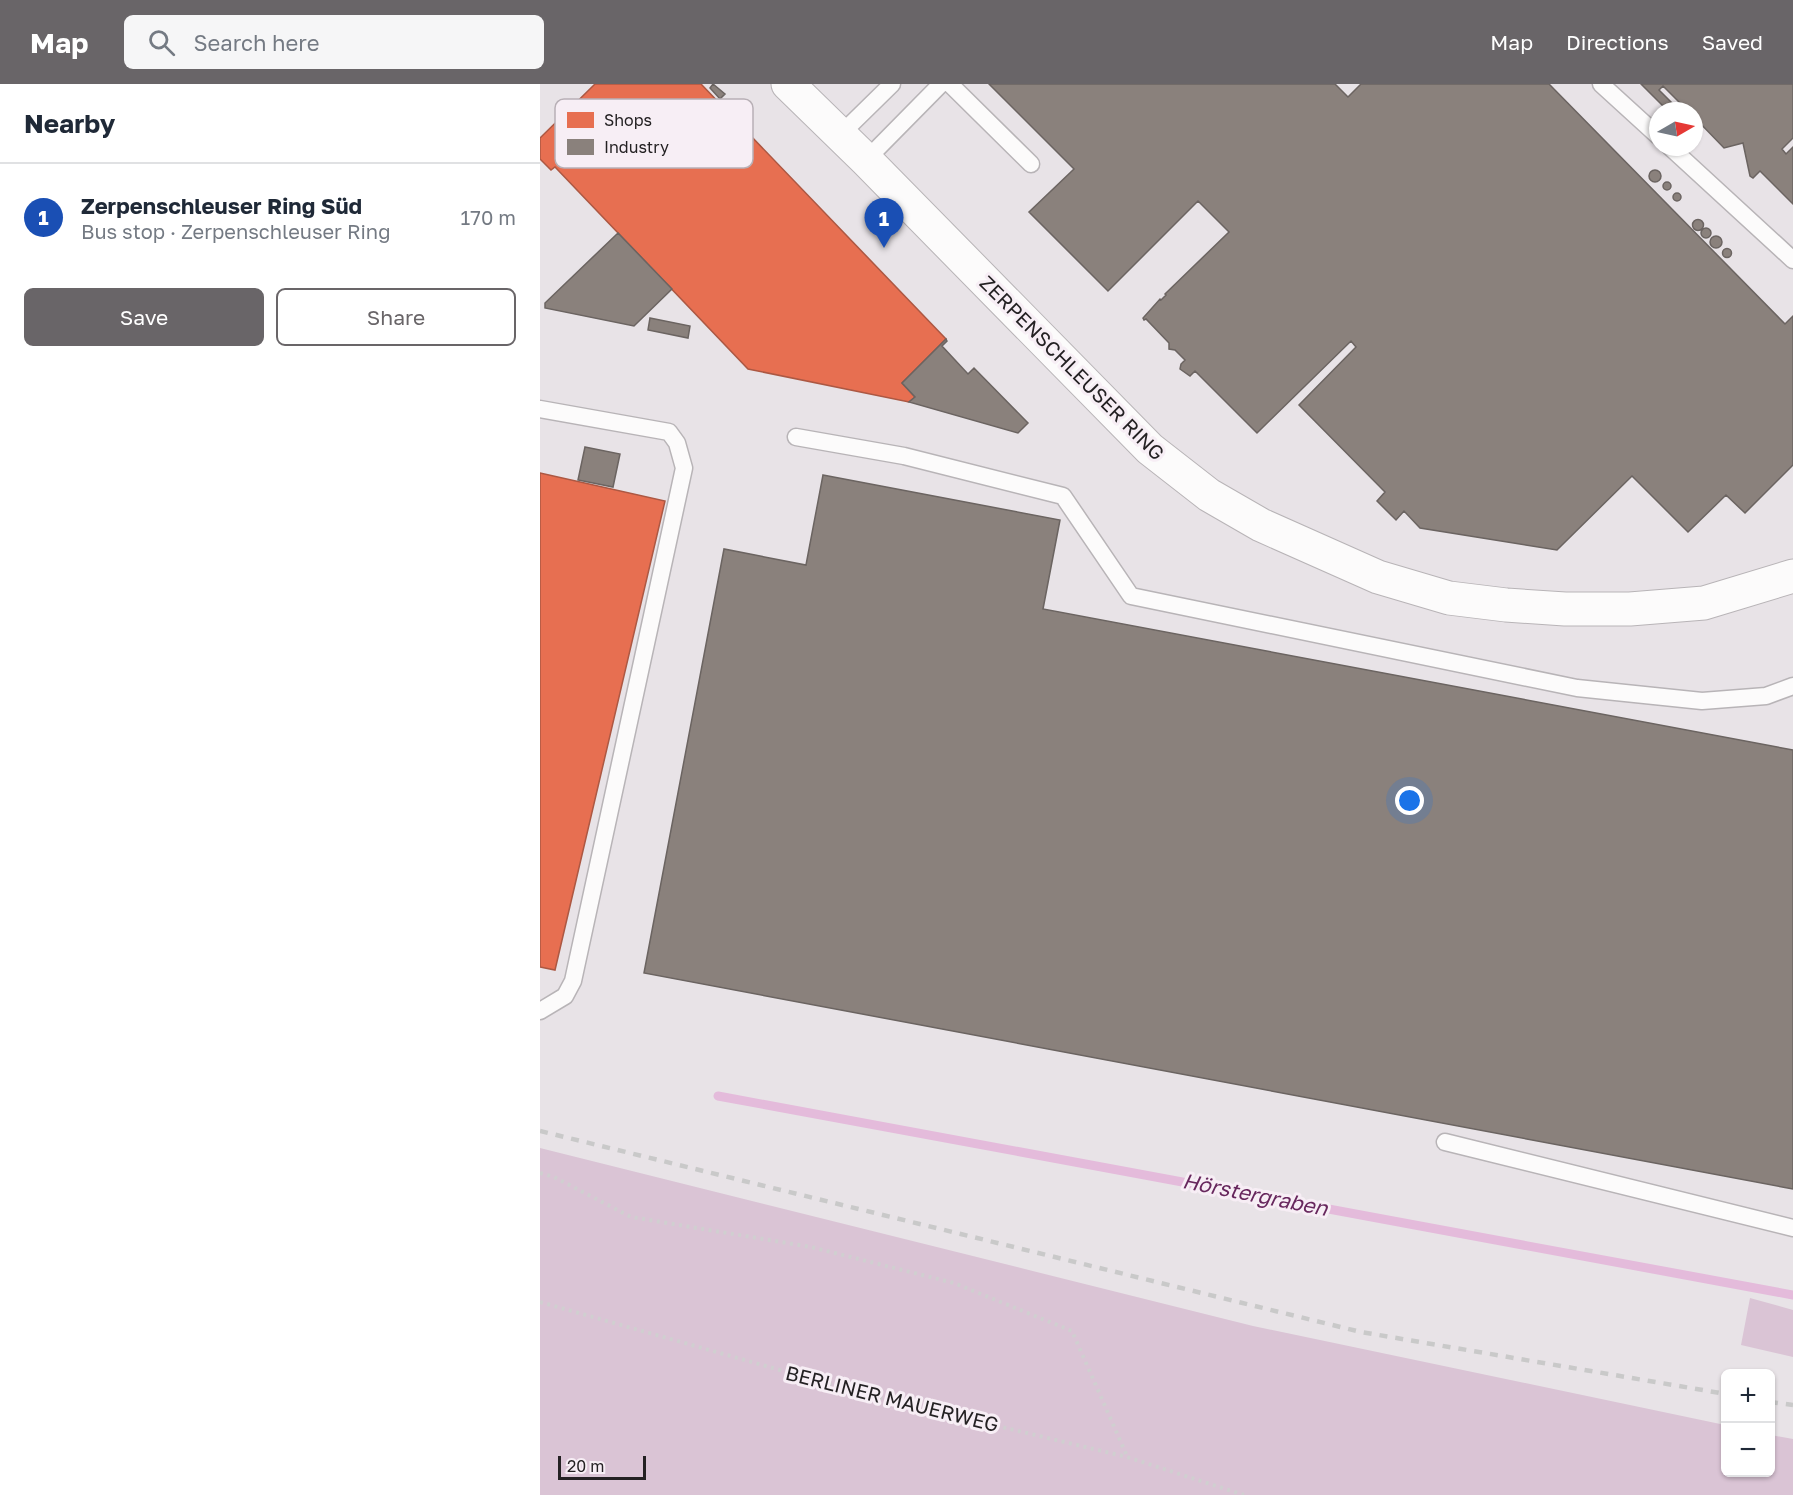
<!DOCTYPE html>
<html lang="en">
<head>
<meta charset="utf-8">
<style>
	body { margin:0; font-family:"Golos Text",sans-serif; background:#f6f6f7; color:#1f2937 }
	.controls { position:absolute; right:18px; bottom:18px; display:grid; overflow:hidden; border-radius:9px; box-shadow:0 2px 4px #0004 }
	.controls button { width:54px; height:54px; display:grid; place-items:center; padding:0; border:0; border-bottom:2px solid #e0e1e3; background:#fff; color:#1f2937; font:30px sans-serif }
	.compass { position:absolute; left:1109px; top:18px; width:54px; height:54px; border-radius:50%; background:#fff; box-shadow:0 2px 4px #0004; rotate:81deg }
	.scale { position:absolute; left:18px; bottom:15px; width:88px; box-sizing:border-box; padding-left:6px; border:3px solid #242123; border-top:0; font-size:16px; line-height:21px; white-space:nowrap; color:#242123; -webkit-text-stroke:4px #f7eef5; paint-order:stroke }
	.you { position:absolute; left:870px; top:717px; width:21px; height:21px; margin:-15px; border:4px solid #fff; border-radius:50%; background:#1a73e8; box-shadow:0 0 0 9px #1a73e833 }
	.badge { display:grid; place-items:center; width:39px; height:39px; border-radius:50%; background:#696568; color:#fff; font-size:20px; font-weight:700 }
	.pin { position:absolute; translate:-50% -50px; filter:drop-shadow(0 2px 3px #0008) }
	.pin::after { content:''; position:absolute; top:32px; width:21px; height:18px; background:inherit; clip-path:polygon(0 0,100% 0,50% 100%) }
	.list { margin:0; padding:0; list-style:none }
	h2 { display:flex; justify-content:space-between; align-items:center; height:78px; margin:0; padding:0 24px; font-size:26px }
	h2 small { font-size:20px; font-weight:400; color:#747a83 }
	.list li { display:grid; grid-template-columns:39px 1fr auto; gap:18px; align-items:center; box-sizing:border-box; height:108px; padding:0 24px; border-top:2px solid #e0e1e3 }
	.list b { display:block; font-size:22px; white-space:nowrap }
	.list p { margin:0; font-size:20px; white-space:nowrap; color:#747a83 }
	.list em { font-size:20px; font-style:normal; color:#747a83 }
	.actions { display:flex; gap:12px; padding:18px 24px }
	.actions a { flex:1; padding:14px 0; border:2px solid #696568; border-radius:9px; text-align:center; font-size:21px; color:#696568 }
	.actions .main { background:#696568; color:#fff }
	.icon { flex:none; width:33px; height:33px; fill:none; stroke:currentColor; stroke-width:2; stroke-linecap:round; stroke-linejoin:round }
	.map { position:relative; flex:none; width:1253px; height:1411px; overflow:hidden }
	header { display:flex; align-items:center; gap:36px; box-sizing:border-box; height:84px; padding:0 30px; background:#696568; color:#fff }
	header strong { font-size:28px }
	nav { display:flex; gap:33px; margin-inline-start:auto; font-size:21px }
	.search { width:420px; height:54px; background:#f6f6f7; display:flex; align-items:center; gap:15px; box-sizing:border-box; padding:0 21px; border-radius:9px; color:#747a83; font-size:22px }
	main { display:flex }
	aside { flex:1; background:#fff }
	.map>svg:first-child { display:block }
</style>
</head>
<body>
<header>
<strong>Map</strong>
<div class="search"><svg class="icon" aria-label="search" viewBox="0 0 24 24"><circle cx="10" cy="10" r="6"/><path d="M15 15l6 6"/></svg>Search here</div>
<nav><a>Map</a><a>Directions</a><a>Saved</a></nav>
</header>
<main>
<aside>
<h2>Nearby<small></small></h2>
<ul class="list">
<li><span class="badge" style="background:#1a4fb4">1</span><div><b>Zerpenschleuser Ring Süd</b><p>Bus stop · Zerpenschleuser Ring</p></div><em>170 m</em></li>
</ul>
<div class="actions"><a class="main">Save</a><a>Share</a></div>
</aside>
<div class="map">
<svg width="1253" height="1411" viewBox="0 0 1253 1411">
	<rect width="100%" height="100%" fill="#e8e3e7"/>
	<path fill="#dac4d5" d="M 0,1064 L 713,1242 L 1185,1341 L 1186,1388 L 1230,1388 L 1231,1351 L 1253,1355 L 1253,1411 L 0,1411 Z
		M 1210,1214 L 1253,1226 L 1253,1273 L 1201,1261 Z"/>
	<path fill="#e76f51" stroke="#ac5843" stroke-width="1.5" d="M 55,0 L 161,0 L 406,255 L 362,299 L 375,313 L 369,318 L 208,285 L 15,83 L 11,86 L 0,75 L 0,54 Z
		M 0,389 L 125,417 L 15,886 L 0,883 Z"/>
	<path fill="#8a817c" stroke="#6b6461" stroke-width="1.5" d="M 173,0 L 185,10 L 180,15 L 170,4 Z
		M 449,0 L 795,0 L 808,13 L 821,0 L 1009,0 L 1245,240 L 1253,232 L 1253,381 L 1205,429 L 1186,411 L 1148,448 L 1092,392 L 1017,466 L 880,444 L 864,427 L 856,436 L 837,417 L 845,408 L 759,321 L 816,263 L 811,257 L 717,349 L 655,287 L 650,292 L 640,285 L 641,280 L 645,276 L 635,266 L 629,265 L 629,259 L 606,235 L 604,236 L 603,234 L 620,215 L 621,216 L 626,211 L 625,210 L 689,148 L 658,117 L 568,207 L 489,128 L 534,85 Z
		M 1101,0 L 1253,0 L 1253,54 L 1242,65 L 1246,70 L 1253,63 L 1253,120 L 1220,87 L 1213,94 L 1210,92 L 1203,59 L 1184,64 L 1154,33 L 1154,27 L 1148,27 L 1123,2 L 1119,6 L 1132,19 L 1126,25 Z
		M1109 92a6 6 0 1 1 12 0a6 6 0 1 1-12 0Z
		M1123 102a4 4 0 1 1 8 0a4 4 0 1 1-8 0Z
		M1133 113a4 4 0 1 1 8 0a4 4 0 1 1-8 0Z
		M1152.5 141a5.5 5.5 0 1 1 11 0a5.5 5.5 0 1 1-11 0Z
		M1161 149a5 5 0 1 1 10 0a5 5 0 1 1-10 0Z
		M 78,149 L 132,205 L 94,242 L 5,224 L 5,219 Z
		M1170 158a6 6 0 1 1 12 0a6 6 0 1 1-12 0Z
		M1182.5 169a4.5 4.5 0 1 1 9 0a4.5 4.5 0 1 1-9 0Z
		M 110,234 L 150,242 L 148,254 L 108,246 Z
		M 406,255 L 407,257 L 402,262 L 428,290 L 434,284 L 488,339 L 478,349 L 369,318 L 375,313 L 362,299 Z
		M 45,363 L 80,370 L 73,403 L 38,396 Z
		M 283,391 L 520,436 L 503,525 L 1253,666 L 1253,1105 L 104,889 L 184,465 L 266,481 Z"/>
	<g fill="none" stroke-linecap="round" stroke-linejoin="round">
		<path stroke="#e4bbdb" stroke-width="9" d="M 178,1012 L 1253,1211"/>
		<g stroke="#b8b4b7" stroke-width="19">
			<path id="lane" d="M 410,0 L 491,80
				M 1061,0 L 1118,52
				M 300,51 L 352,0
				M 1130,63 L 1253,176
				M 326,76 L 401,0
				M 0,325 L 129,348 L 137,359 L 144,384 L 33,897 L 25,912 L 0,927
				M 256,353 L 364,372 L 523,412 L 591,512 L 1037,604 L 1162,617 L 1226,612 L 1253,602
				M 905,1058 L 1253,1144"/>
		</g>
		<g stroke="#b8b4b7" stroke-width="35">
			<path id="street" d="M 248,0 L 326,76 L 610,365 L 669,411 L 721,441 L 838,493 L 909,514 L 966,521 L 1025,525 L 1090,525 L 1164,519 L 1253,492"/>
		</g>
		<path stroke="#d0cfd0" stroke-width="4" stroke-dasharray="3 4.5" stroke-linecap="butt" d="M 0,1089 L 14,1093 L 91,1133 L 271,1163 L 414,1199 L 532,1247 L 587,1372
			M 0,1218 L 328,1311 L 587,1373 L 704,1411"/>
		<use href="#lane" stroke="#fcfbfb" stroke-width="16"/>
		<use href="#street" stroke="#fcfbfb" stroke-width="33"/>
		<path stroke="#c9c9c9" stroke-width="4.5" stroke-dasharray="8 8" stroke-linecap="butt" d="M 0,1047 L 821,1248 L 1186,1310
			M 1230,1318 L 1253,1321"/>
	</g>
	<g text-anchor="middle" stroke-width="6" stroke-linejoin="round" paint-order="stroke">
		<g font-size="20" fill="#242123" stroke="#f7eef5">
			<text transform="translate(532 284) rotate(45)" y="7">ZERPENSCHLEUSER RING</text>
			<text transform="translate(352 1315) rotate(14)" y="7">BERLINER MAUERWEG</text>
		</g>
		<g font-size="21" font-style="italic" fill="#67275d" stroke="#f7eef5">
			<text transform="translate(715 1111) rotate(11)" y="7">Hörstergraben</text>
		</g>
	</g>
	<rect x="15" y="15" width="198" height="69" rx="9" fill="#f7eef5" stroke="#b8b0b6" stroke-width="1.5"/>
	<rect x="27" y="28" width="27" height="16" fill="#e76f51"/>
	<rect x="27" y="55" width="27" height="16" fill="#8a817c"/>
	<g font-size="16" fill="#242123">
		<text x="64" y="42">Shops</text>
		<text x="64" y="69">Industry</text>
	</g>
</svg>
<div class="controls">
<button>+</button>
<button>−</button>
</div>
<svg class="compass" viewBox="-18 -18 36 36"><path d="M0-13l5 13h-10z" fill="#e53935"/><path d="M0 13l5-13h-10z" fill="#747a83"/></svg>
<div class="scale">20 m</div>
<div class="you"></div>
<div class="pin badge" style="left:344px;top:164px;background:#1a4fb4">1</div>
</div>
</main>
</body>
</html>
